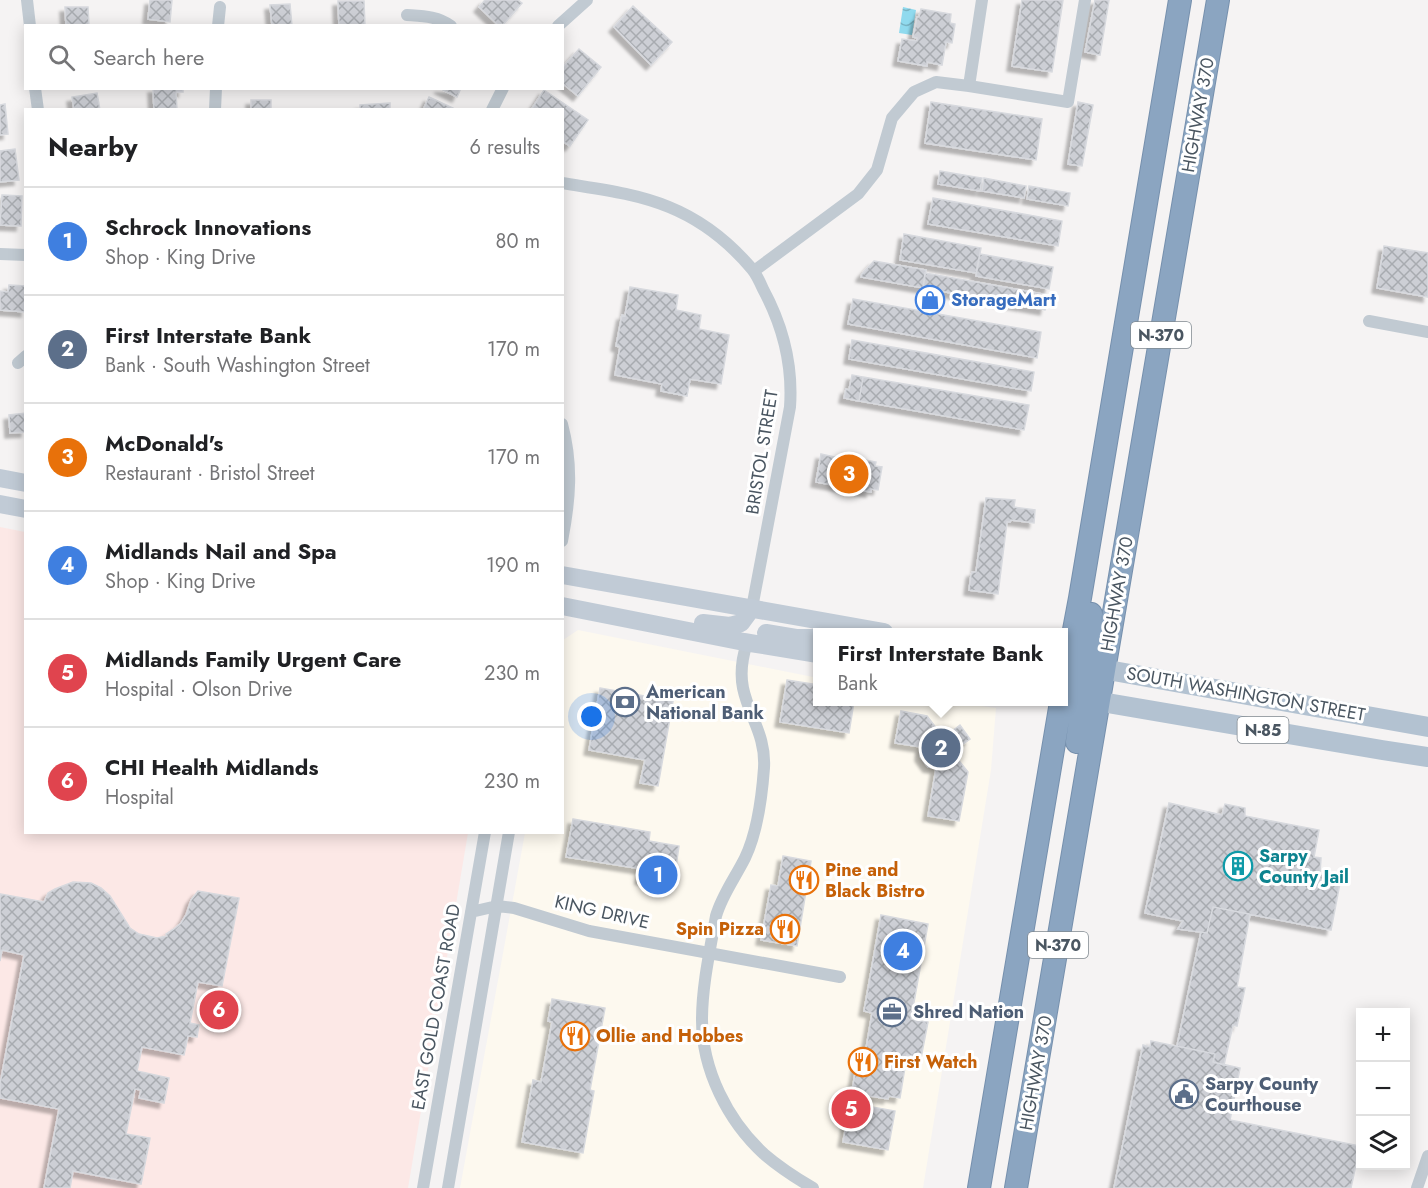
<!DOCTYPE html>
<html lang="en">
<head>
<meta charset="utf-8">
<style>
	body { margin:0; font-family:Jost,sans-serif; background:#f2f2f2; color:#202124 }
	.controls { position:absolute; right:18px; bottom:18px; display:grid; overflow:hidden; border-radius:0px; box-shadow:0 3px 15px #0003 }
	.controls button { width:54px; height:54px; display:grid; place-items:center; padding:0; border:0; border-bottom:2px solid #e0e0e0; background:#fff; color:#202124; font:30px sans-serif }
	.you { position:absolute; left:592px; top:717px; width:21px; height:21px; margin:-15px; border:4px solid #fff; border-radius:50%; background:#1a73e8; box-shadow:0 0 0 9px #1a73e833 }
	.badge { display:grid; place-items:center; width:39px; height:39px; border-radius:50%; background:#1a73e8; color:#fff; font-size:20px; font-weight:700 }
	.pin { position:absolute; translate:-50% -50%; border:3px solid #fff; box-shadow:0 2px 6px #0006 }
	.popup { position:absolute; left:813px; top:628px; width:255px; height:78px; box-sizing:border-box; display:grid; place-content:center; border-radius:0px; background:#fff; filter:drop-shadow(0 2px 4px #0005); font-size:20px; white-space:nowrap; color:#757577 }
	.popup b { font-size:22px; color:#202124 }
	.popup::after { content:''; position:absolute; left:50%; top:100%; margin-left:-12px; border:12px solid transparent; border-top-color:#fff }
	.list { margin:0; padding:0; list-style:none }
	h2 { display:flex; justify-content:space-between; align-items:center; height:78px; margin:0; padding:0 24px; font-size:26px }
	h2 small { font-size:20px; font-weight:400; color:#757577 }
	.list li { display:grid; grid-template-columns:39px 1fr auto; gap:18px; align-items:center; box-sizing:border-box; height:108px; padding:0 24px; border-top:2px solid #e0e0e0 }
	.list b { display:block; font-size:22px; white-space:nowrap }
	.list p { margin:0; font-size:20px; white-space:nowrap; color:#757577 }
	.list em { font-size:20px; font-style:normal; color:#757577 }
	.icon { flex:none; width:33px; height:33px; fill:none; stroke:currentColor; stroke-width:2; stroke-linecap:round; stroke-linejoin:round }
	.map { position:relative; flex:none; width:1428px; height:1188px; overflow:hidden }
	.search { position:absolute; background:#fff; box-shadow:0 3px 15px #0003; left:24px; top:24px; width:540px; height:66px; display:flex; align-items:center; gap:15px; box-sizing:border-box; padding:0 21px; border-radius:0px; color:#757577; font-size:22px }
	.panel { position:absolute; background:#fff; box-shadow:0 3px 15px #0003; left:24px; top:108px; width:540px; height:726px; border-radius:0px }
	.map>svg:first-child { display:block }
</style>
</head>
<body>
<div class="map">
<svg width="1428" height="1188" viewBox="0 0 1428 1188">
	<defs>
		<pattern id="water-waves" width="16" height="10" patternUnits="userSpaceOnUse" patternTransform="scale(1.5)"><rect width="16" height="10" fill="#90daee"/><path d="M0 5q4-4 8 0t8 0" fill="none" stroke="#78b4c4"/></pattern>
		<pattern id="building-cross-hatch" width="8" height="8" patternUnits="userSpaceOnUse" patternTransform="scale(1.5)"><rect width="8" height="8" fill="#cdcfd5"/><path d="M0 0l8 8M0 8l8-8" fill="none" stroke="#a8abb0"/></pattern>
		<filter id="shadow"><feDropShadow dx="-5" dy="5" stdDeviation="1.5" flood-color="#0004"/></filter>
	</defs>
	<rect width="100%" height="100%" fill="#f5f3f3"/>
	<path fill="#fdf9ef" d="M 578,630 L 818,678 L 818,702 L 952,702 L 996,708 L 991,770 L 923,1188 L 460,1188 L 525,833 L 562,832 L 563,640 Z"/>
	<path fill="#fce8e6" d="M 0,527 L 25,532 L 26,832 L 468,833 L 408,1188 L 0,1188 Z"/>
	<path fill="url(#water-waves)" d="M 903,7 L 916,10 L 912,35 L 899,33 Z"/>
	<path fill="url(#building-cross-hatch)" stroke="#d7d9de" stroke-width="1.5" filter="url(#shadow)" d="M 150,0 L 172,0 L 170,22 L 148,19 Z
		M 485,0 L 518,0 L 522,3 L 502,26 L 499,26 L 479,7 Z
		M 1022,0 L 1063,0 L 1052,72 L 1012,66 Z
		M 1095,0 L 1109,0 L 1100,55 L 1085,52 Z
		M 338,1 L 364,1 L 365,26 L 339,26 Z
		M 290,4 L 292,26 L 272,26 L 270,5 Z
		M 633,6 L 672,42 L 651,65 L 614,27 Z
		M 65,7 L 88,7 L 89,26 L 66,26 Z
		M 921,9 L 951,14 L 950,23 L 955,24 L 952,43 L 946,42 L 942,65 L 927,62 L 927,66 L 898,61 L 902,39 L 917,41 L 917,38 L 913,37 L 917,17 L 919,17 Z
		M 579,49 L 601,67 L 578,96 L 562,83 L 562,68 Z
		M 153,88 L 183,88 L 183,92 L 176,92 L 177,110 L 154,110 Z
		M 439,88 L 461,88 L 457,97 Z
		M 544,90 L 588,120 L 570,146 L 562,141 L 562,110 L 531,110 Z
		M 97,93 L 100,110 L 74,110 L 72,97 Z
		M 429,97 L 453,108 L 452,110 L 423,110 Z
		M 251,100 L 271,100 L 271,110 L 251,110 Z
		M 931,102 L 1042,119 L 1036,160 L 925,143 Z
		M 1078,102 L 1093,105 L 1082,166 L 1068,164 Z
		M 390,103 L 390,110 L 360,110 L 360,105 Z
		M 5,104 L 8,134 L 0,135 L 0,105 Z
		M 15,149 L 19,180 L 0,182 L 0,151 Z
		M 940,171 L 982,178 L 980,191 L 938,184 Z
		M 984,178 L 1026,186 L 1024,198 L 982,191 Z
		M 1029,186 L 1070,193 L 1068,206 L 1027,199 Z
		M 2,195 L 22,196 L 21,226 L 0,225 Z
		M 933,198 L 1062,221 L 1058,246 L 928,224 Z
		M 904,234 L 981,248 L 976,273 L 900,260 Z
		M 1384,246 L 1428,253 L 1428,297 L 1377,288 Z
		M 980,254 L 1053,267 L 1049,289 L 976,276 Z
		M 874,261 L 926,270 L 923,288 L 861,277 L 862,274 Z
		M 925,273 L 1048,295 L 1045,310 L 923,288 Z
		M 9,285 L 26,286 L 26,312 L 0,310 L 0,291 L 8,292 Z
		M 630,287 L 678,295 L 676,310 L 701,315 L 699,329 L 729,335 L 721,384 L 690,379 L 687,396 L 661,391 L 662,384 L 615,375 L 620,347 L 616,346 L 622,315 L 625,316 Z
		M 853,299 L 1041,332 L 1037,358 L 848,324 Z
		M 852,340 L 1034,372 L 1031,391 L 849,359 Z
		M 852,375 L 863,377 L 859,401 L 844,398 L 846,389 L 849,390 Z
		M 863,377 L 1029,405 L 1024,430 L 859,401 Z
		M 26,413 L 26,432 L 10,433 L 9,415 Z
		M 821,454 L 839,458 L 840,455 L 876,462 L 875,466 L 882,467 L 878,490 L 871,489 L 871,492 L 816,482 Z
		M 986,498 L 1015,500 L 1014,507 L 1035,510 L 1034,523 L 1011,520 L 1010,522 L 1007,522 L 998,594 L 969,590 L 971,575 L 972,572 L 976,572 Z
		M 787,680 L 818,685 L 818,702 L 854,702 L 849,733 L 780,722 Z
		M 600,688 L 673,701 L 658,786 L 640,783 L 645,760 L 589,750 Z
		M 901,711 L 927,716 L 940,733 L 947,735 L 960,725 L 970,739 L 952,752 L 968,772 L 959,821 L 928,816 L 936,768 L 928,767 L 920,756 L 921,747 L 895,743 Z
		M 1169,803 L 1222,815 L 1225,804 L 1245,808 L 1245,816 L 1319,830 L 1314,857 L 1321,858 L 1320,874 L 1341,878 L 1331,930 L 1213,907 L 1207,933 L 1178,929 L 1183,921 L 1145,913 Z
		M 573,819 L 650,832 L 649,841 L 679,846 L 673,887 L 648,883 L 648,881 L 640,879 L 642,869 L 566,857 Z
		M 783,856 L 811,861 L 797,946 L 761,940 L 771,885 L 778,886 Z
		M 73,882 L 91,883 L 101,888 L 110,896 L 130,928 L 139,934 L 157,938 L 167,936 L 166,934 L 174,929 L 181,923 L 186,915 L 191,900 L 198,891 L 239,898 L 222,986 L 198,982 L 190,1023 L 199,1025 L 197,1037 L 188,1036 L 184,1055 L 142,1047 L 137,1071 L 169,1078 L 164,1103 L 139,1098 L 141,1090 L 135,1089 L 126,1134 L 150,1138 L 141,1184 L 73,1171 L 70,1188 L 44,1188 L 59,1109 L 0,1098 L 0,1084 L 24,955 L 2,950 L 0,961 L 0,894 L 44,902 L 48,893 L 55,889 Z
		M 1213,907 L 1250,914 L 1237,987 L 1245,988 L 1237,1026 L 1233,1025 L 1224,1065 L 1213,1062 L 1215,1054 L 1177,1046 L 1201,932 L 1207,933 Z
		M 881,915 L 928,924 L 911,1019 L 928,1022 L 921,1058 L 907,1055 L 900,1098 L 889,1096 L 888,1099 L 863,1095 L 864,1093 L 852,1091 L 858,1056 L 870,1058 L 872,1050 L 866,1049 L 872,1013 L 864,1011 Z
		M 552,999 L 605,1008 L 590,1090 L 594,1091 L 583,1153 L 522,1142 L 533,1080 L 541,1082 L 552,1022 L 548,1021 Z
		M 1151,1041 L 1215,1054 L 1213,1062 L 1240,1068 L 1230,1120 L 1360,1146 L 1351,1188 L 1114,1188 L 1143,1045 L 1150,1047 Z
		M 850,1103 L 895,1111 L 888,1150 L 843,1142 Z"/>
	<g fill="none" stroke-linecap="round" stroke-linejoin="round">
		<g stroke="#7690ad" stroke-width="24">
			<path id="highway" d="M 1068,663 L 1078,691 L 1081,714 L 1077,742
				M 1064,683 L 1080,598 L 1180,0
				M 1086,698 L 1087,642 L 1091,614
				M 979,1188 L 1061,702
				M 1016,1188 L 1218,0"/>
		</g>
		<path stroke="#c1cad2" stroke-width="12" d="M 27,0 L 30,26
			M 407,15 C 422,16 438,16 451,26
			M 218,26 L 220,7
			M 558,26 L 587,0
			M 969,86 L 982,0
			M 35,88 L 38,110
			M 215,110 L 216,88
			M 492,110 L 503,88
			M 562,183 C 598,189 635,193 669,207 C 701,220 730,243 752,269 C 757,275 760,282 763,289 C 783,326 793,365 790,407 L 752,608
			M 0,254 L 26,255
			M 754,271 L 858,194 L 877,170 L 892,118 L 914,92 L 936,82 L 969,86 L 1068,102 L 1085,0
			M 1369,321 L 1428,332
			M 18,363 L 26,356
			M 562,424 C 573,465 570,500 562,541
			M 747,643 C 742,658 740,673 743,688 C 749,717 766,735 764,768 C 762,796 757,833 745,858 C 735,878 722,895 716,916 C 710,950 702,986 702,1020 C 702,1070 728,1121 764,1154 C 779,1167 796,1178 813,1188
			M 471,912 L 497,906 L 514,908 L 589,931 L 840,977
			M 423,1188 L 485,832
			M 448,1188 L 509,832
			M 1417,1188 L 1428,1156"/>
		<path stroke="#c1cbd6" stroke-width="18" d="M 0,478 L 26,483
			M 0,504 L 26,509
			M 562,575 L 884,632
			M 562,606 L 744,642 L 818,654
			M 703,623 L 730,626 L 741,623 L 752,608
			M 766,633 L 796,638 L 818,638"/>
		<path stroke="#b3c2d1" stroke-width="20" d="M 1091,667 L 1428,727
			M 1084,699 L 1382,750 L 1428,757"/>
		<use href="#highway" stroke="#8ba5c1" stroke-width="22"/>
	</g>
	<defs>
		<g id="shop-ring" transform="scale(1.5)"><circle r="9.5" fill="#fff" stroke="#3f7fe0" stroke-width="1.5"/><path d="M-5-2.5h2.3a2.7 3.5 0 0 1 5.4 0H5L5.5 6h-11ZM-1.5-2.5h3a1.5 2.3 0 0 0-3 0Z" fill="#3f7fe0"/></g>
		<g id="bank-ring" transform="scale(1.5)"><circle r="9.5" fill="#fff" stroke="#5c6f8a" stroke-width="1.5"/><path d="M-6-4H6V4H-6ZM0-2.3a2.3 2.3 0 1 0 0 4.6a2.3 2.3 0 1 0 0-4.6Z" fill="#5c6f8a"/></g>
		<g id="building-ring" transform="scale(1.5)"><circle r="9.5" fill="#fff" stroke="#0f9aa8" stroke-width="1.5"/><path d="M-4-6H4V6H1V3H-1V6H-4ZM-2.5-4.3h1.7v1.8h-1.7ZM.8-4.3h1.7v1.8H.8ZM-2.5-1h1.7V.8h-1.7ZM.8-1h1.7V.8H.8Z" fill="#0f9aa8"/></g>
		<g id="restaurant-ring" transform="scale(1.5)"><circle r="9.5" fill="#fff" stroke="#e8710a" stroke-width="1.5"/><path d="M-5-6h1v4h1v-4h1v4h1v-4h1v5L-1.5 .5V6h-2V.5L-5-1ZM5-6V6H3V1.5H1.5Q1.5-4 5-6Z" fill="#e8710a"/></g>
		<g id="office-ring" transform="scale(1.5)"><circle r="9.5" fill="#fff" stroke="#5c6f8a" stroke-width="1.5"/><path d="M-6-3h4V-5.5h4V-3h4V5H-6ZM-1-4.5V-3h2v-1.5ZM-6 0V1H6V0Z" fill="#5c6f8a"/></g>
		<g id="civic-ring" transform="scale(1.5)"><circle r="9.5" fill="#fff" stroke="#5c6f8a" stroke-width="1.5"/><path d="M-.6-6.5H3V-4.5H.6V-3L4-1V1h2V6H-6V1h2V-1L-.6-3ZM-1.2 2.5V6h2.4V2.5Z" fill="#5c6f8a"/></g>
	</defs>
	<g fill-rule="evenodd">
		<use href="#shop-ring" x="930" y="300"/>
		<use href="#bank-ring" x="625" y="702"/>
		<use href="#building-ring" x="1238" y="866"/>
		<use href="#restaurant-ring" x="804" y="880"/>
		<use href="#restaurant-ring" x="785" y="929"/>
		<use href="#office-ring" x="892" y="1012"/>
		<use href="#restaurant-ring" x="575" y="1036"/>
		<use href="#restaurant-ring" x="863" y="1062"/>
		<use href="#civic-ring" x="1184" y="1094"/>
	</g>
	<g text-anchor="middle" stroke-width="6" stroke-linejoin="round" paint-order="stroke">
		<g fill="#fff" stroke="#808990" stroke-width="1.5">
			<rect x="1131" y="322" width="60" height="26" rx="4.5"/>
			<rect x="1237.5" y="717" width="51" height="26" rx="4.5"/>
			<rect x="1028" y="932" width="60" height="26" rx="4.5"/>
		</g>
		<g font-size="16" font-weight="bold" fill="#4a5661">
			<text x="1161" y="341">N-370</text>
			<text x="1263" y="736">N-85</text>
			<text x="1058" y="951">N-370</text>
		</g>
		<g font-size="18" fill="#4a5661" stroke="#fff">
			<text transform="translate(1198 115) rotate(-80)" y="6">HIGHWAY 370</text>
			<text transform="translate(762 452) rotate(-81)" y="6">BRISTOL STREET</text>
			<text transform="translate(1117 594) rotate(-80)" y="6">HIGHWAY 370</text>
			<text transform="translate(1246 694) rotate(10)" y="6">SOUTH WASHINGTON STREET</text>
			<text transform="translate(602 912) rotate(13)" y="6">KING DRIVE</text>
			<text transform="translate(436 1007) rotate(-80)" y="6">EAST GOLD COAST ROAD</text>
			<text transform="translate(1036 1073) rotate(-80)" y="6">HIGHWAY 370</text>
		</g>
		<g font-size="18" font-weight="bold" fill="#366cbe" stroke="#fff" text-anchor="start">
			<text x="951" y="306">StorageMart</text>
		</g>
		<g font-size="18" font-weight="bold" fill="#4e5e75" stroke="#fff" text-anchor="start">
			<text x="646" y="698">American<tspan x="646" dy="21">National Bank</tspan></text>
			<text x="913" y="1018">Shred Nation</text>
			<text x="1205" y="1090">Sarpy County<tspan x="1205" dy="21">Courthouse</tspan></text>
		</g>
		<g font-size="18" font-weight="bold" fill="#0d838f" stroke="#fff" text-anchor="start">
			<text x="1259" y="862">Sarpy<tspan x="1259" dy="21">County Jail</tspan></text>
		</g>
		<g font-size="18" font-weight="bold" fill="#c56008" stroke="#fff" text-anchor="start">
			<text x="825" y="876">Pine and<tspan x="825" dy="21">Black Bistro</tspan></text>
			<text x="764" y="935" text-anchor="end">Spin Pizza</text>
			<text x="596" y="1042">Ollie and Hobbes</text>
			<text x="884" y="1068">First Watch</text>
		</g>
	</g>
</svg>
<div class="controls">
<button>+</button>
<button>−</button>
<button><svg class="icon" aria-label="layers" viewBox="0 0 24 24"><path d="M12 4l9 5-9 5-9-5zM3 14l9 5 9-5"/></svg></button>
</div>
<div class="you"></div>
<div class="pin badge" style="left:658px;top:875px;background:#3f7fe0">1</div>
<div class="pin badge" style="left:941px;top:748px;background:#5c6f8a">2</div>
<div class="popup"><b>First Interstate Bank</b>Bank</div>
<div class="pin badge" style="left:849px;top:474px;background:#e8710a">3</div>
<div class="pin badge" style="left:903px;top:951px;background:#3f7fe0">4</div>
<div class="pin badge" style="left:851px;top:1109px;background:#e0444e">5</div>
<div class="pin badge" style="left:219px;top:1010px;background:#e0444e">6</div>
<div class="search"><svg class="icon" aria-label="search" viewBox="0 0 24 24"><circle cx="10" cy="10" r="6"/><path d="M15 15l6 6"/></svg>Search here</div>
<section class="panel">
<h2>Nearby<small>6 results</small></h2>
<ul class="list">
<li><span class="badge" style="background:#3f7fe0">1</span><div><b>Schrock Innovations</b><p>Shop · King Drive</p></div><em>80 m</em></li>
<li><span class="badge" style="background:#5c6f8a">2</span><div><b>First Interstate Bank</b><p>Bank · South Washington Street</p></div><em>170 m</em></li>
<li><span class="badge" style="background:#e8710a">3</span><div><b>McDonald's</b><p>Restaurant · Bristol Street</p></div><em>170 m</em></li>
<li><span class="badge" style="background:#3f7fe0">4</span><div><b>Midlands Nail and Spa</b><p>Shop · King Drive</p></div><em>190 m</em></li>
<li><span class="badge" style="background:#e0444e">5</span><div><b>Midlands Family Urgent Care</b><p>Hospital · Olson Drive</p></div><em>230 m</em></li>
<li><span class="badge" style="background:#e0444e">6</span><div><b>CHI Health Midlands</b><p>Hospital</p></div><em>230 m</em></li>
</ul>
</section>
</div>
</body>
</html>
